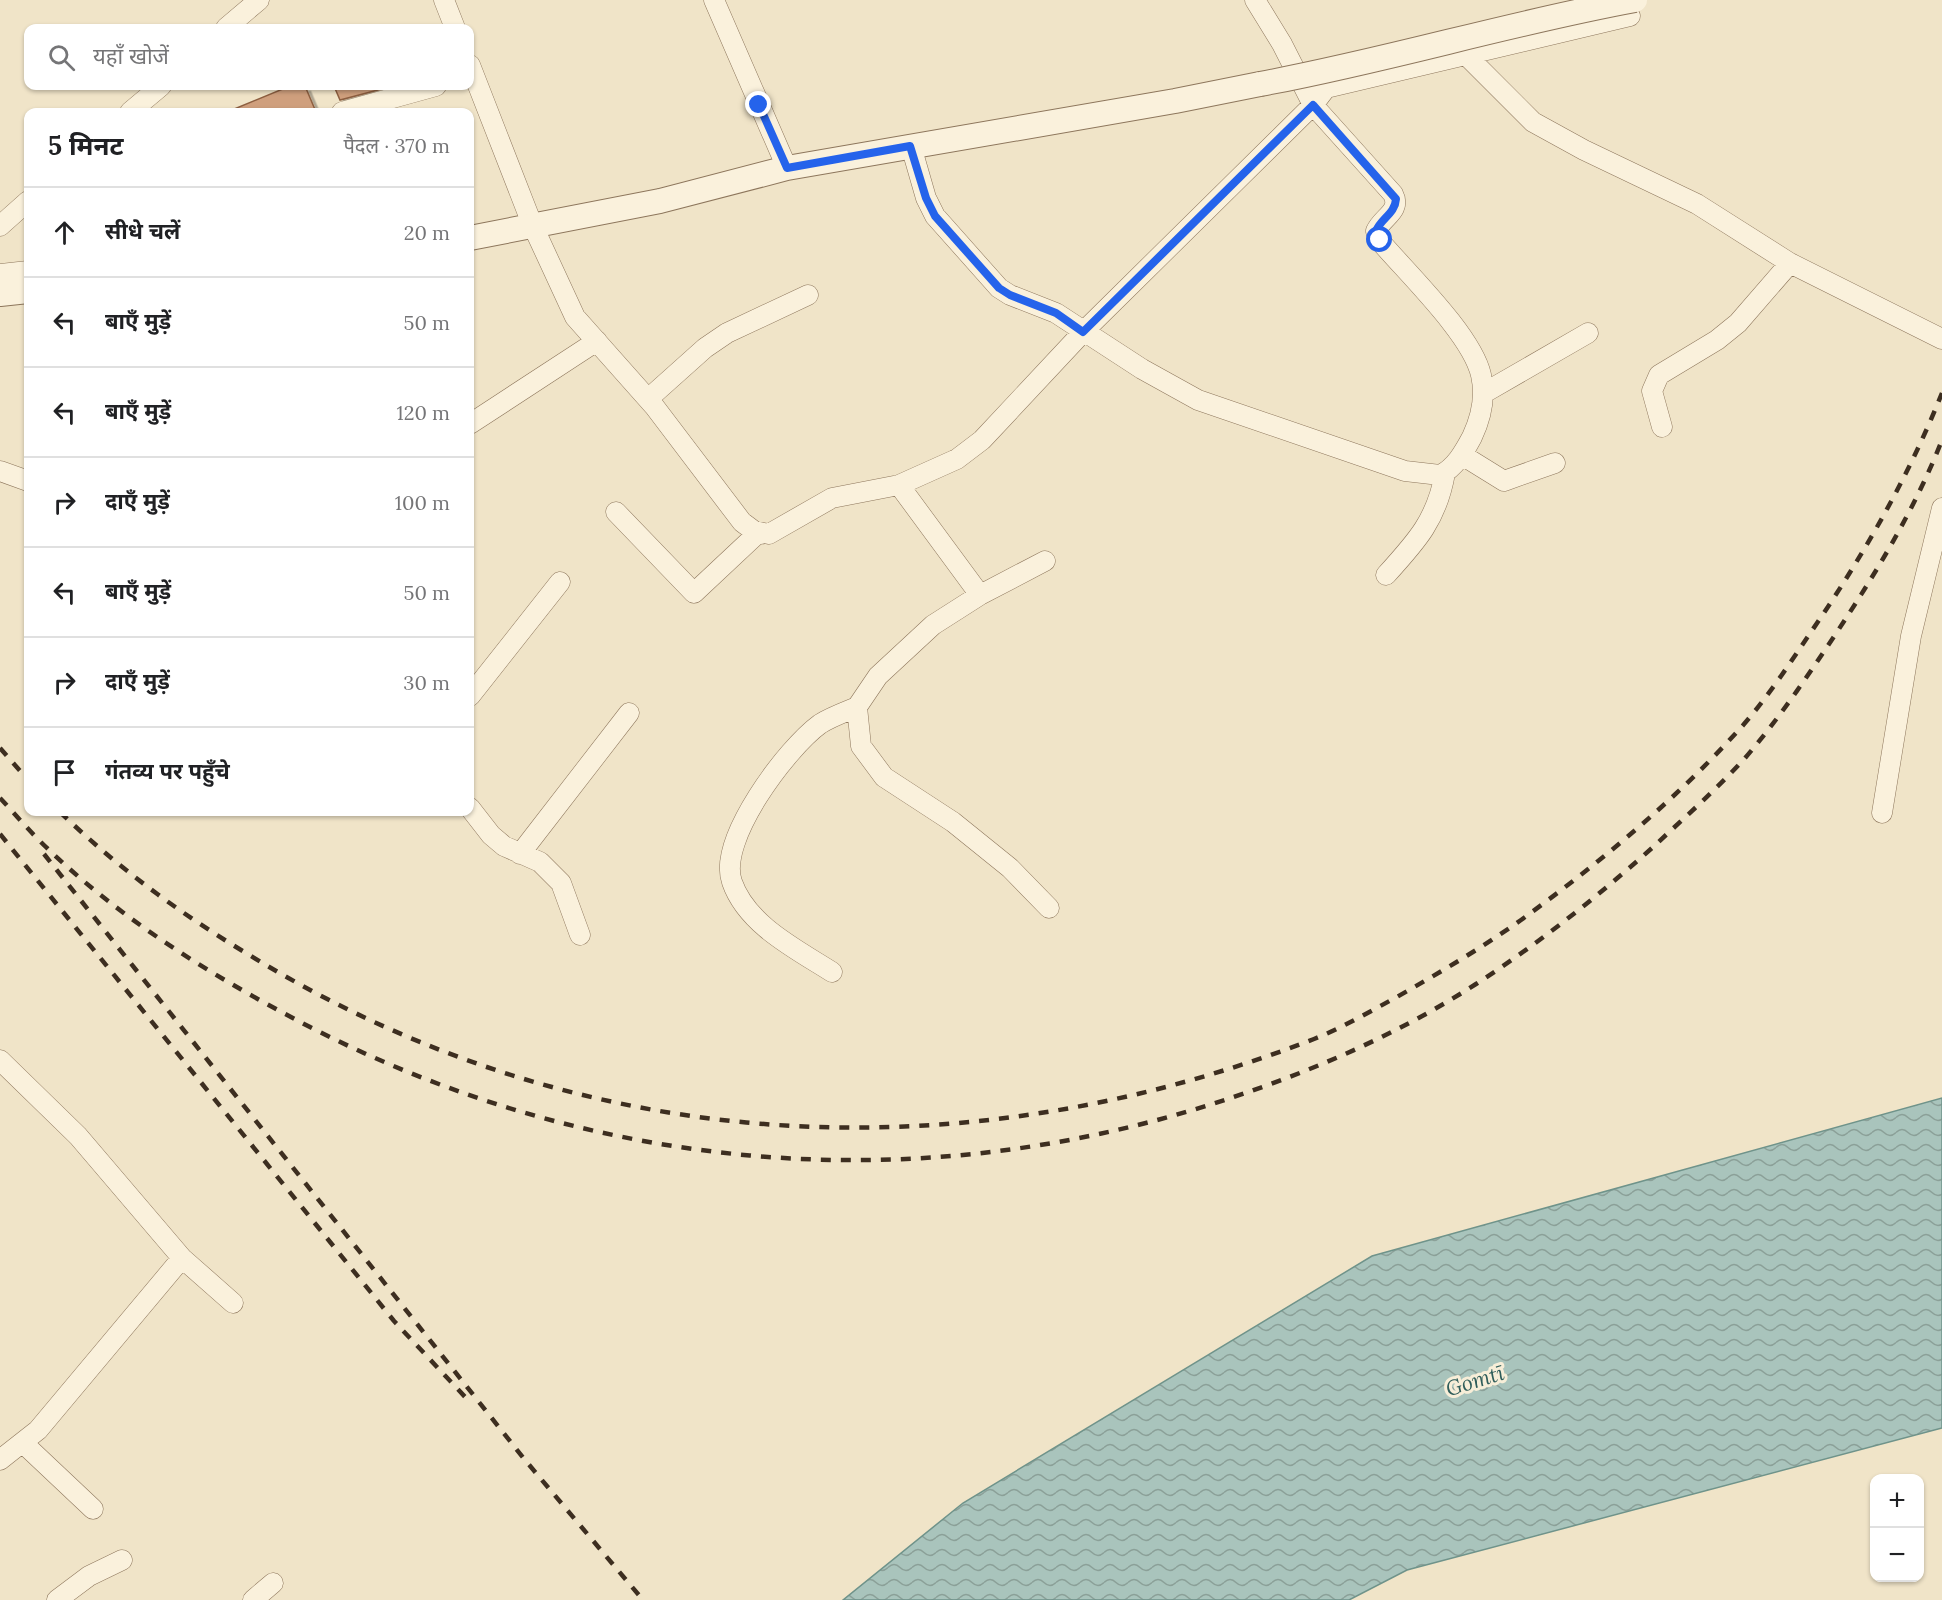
<!DOCTYPE html>
<html lang="hi">
<head>
<meta charset="utf-8">
<style>
	body { margin:0; font-family:Lora,"Noto Sans Devanagari",serif; background:#f2f2f2; color:#202124 }
	.controls { position:absolute; right:18px; bottom:18px; display:grid; overflow:hidden; border-radius:12px; box-shadow:0 2px 4px #0004 }
	.controls button { width:54px; height:54px; display:grid; place-items:center; padding:0; border:0; border-bottom:2px solid #e0e0e0; background:#fff; color:#202124; font:30px sans-serif }
	.stop { position:absolute; width:18px; height:18px; margin:-14px; border:4px solid #2563eb; border-radius:50%; background:#fff }
	.stop.end { background:#2563eb; border-color:#fff; box-shadow:0 2px 6px #0008 }
	.list { margin:0; padding:0; list-style:none }
	h2 { display:flex; justify-content:space-between; align-items:center; height:78px; margin:0; padding:0 24px; font-size:26px }
	h2 small { font-size:20px; font-weight:400; color:#757577 }
	.list li { display:grid; grid-template-columns:39px 1fr auto; gap:18px; align-items:center; box-sizing:border-box; height:90px; padding:0 24px; border-top:2px solid #e0e0e0 }
	.list b { display:block; font-size:22px; white-space:nowrap }
	.list em { font-size:20px; font-style:normal; color:#757577 }
	.icon { flex:none; width:33px; height:33px; fill:none; stroke:currentColor; stroke-width:2; stroke-linecap:round; stroke-linejoin:round }
	.map { position:relative; flex:none; width:1942px; height:1600px; overflow:hidden }
	.search { position:absolute; background:#fff; box-shadow:0 2px 4px #0004; left:24px; top:24px; width:450px; height:66px; display:flex; align-items:center; gap:15px; box-sizing:border-box; padding:0 21px; border-radius:12px; color:#757577; font-size:22px }
	.panel { position:absolute; background:#fff; box-shadow:0 2px 4px #0004; left:24px; top:108px; width:450px; height:708px; border-radius:12px }
	.map>svg:first-child { display:block }
</style>
</head>
<body>
<div class="map">
<svg width="1942" height="1600" viewBox="0 0 1942 1600">
	<defs>
		<pattern id="water-waves" width="16" height="10" patternUnits="userSpaceOnUse" patternTransform="scale(1.5)"><rect width="16" height="10" fill="#a9c4bc"/><path d="M0 5q4-4 8 0t8 0" fill="none" stroke="#8ba098"/></pattern>
		<filter id="shadow"><feDropShadow dx="5.5" dy="5.5" stdDeviation="0" flood-color="#0004"/></filter>
	</defs>
	<rect width="100%" height="100%" fill="#f0e4c8"/>
	<path fill="url(#water-waves)" stroke="#6f938a" stroke-width="1.5" d="M 1942,1098 L 1942,1428 L 1407,1570 L 1349,1600 L 843,1600 L 963,1503 L 1372,1256 Z"/>
	<path fill="#cf9f7d" stroke="#8d5f41" stroke-width="1.5" filter="url(#shadow)" d="M 290,86 L 305,86 L 316,112 L 227,112 Z
		M 334,86 L 393,86 L 340,100 Z"/>
	<g fill="none" stroke-linecap="round" stroke-linejoin="round">
		<g stroke="#8d765c" stroke-width="21">
			<path id="minor" d="M 444,0 L 455,28
				M 714,0 L 787,168
				M 226,28 L 259,0
				M 1465,54 L 1533,122 L 1584,150 L 1697,204 L 1790,263 L 1942,339
				M 470,65 L 532,224 L 575,317 L 654,406 L 742,522 L 754,531 L 769,534 L 832,498 L 899,485 L 957,459 L 982,440 L 1083,332 L 1313,105 L 1326,88 L 1630,16
				M 130,112 L 161,86
				M 342,112 L 436,86
				M 911,146 L 926,198 L 935,216 L 999,288 L 1010,295 L 1056,313 L 1142,369 L 1198,400 L 1405,471 L 1440,475 C 1455,468 1464,452 1472,437 C 1481,418 1486,397 1481,375 C 1472,335 1407,273 1379,240 L 1376,231 C 1382,217 1402,211 1393,194 L 1313,105 L 1282,44 L 1255,0
				M 0,226 L 28,201
				M 0,274 L 28,271
				M 1484,393 L 1588,333
				M 648,399 L 705,348 L 727,333 L 808,295
				M 470,424 L 597,341
				M 1662,427 L 1652,391 L 1659,375 L 1717,340 L 1738,323 L 1790,263
				M 1462,455 L 1504,481 L 1555,463
				M 0,471 L 28,481
				M 899,485 L 980,595
				M 616,512 L 694,593 L 757,534 L 761,534
				M 1045,561 L 980,595 L 933,625 L 878,676 L 857,707 L 861,746 L 884,777 L 953,822 L 1010,868 L 1049,908
				M 1386,575 C 1417,541 1437,519 1445,473
				M 470,696 L 560,582
				M 470,808 L 491,835 L 504,846 L 540,862 L 561,883 L 580,935
				M 1882,813 L 1911,636 L 1942,508
				M 520,854 L 629,713
				M 832,972 C 796,949 747,925 732,882 C 717,840 787,748 820,724 C 831,717 845,712 857,707
				M 0,1060 L 78,1136 L 182,1258 L 233,1303
				M 23,1443 L 93,1509
				M 0,1460 L 38,1430 L 182,1258
				M 57,1600 L 89,1576 L 122,1560
				M 253,1600 L 273,1583"/>
		</g>
		<g stroke="#8d765c" stroke-width="26">
			<path id="tertiary" d="M 470,238 L 660,201 L 787,168 L 1175,101 L 1260,84
				M 0,294 L 28,291"/>
		</g>
		<use href="#minor" stroke="#faf1dc" stroke-width="20"/>
		<use href="#tertiary" stroke="#faf1dc" stroke-width="24"/>
		<path stroke="#3d2e20" stroke-width="4.5" stroke-dasharray="10 10" stroke-linecap="butt" d="M 0,748 L 28,780
			M 0,798 C 16,815 31,833 48,849 C 124,922 217,979 310,1027 C 591,1171 907,1200 1209,1105 C 1301,1076 1394,1037 1476,984 C 1538,944 1597,897 1652,848 C 1683,819 1716,790 1745,758 C 1778,720 1807,677 1835,635 C 1876,573 1915,509 1942,440
			M 60,812 C 118,868 182,915 251,956 C 579,1157 958,1177 1314,1039 C 1342,1028 1369,1012 1395,998 C 1439,973 1480,949 1521,920 C 1598,864 1672,803 1736,733 C 1764,703 1788,666 1811,632 C 1863,556 1908,478 1942,393
			M 0,834 L 394,1321 L 467,1399
			M 44,854 L 525,1460 L 643,1600"/>
		<g stroke="#8d765c" stroke-width="26" stroke-linecap="butt">
			<path id="tertiary-bridge" d="M 1260,84 C 1386,61 1509,23 1635,0"/>
		</g>
		<use href="#tertiary-bridge" stroke="#faf1dc" stroke-width="24"/>
	</g>
	<g fill="none" stroke-linecap="round" stroke-linejoin="round">
		<path stroke="#2563eb" stroke-width="8" d="M 759,105 L 787,168 L 910,146 L 926,198 L 935,216 L 999,288 L 1010,295 L 1056,313 L 1083,332 L 1313,105 L 1396,199 C 1395,214 1381,218 1376,231 L 1380,240"/>
	</g>
	<g text-anchor="middle" stroke-width="6" stroke-linejoin="round" paint-order="stroke">
		<g font-size="21" font-style="italic" fill="#2f5d5a" stroke="#f7eed8">
			<text transform="translate(1475 1381) rotate(-17)" y="7">Gomtī</text>
		</g>
	</g>
</svg>
<div class="controls">
<button>+</button>
<button>−</button>
</div>
<div class="stop" style="left:1380px;top:240px"></div>
<div class="stop end" style="left:759px;top:105px"></div>
<div class="search"><svg class="icon" aria-label="search" viewBox="0 0 24 24"><circle cx="10" cy="10" r="6"/><path d="M15 15l6 6"/></svg>यहाँ खोजें</div>
<section class="panel">
<h2>5 मिनट<small>पैदल · 370 m</small></h2>
<ul class="list">
<li><svg class="icon" aria-label="ahead" viewBox="0 0 24 24"><path d="M12 20V5M6 11l6-6 6 6"/></svg><div><b>सीधे चलें</b></div><em>20 m</em></li>
<li><svg class="icon" aria-label="left" viewBox="0 0 24 24"><path d="M17 20v-9H6M10 6l-5 5 5 5"/></svg><div><b>बाएँ मुड़ें</b></div><em>50 m</em></li>
<li><svg class="icon" aria-label="left" viewBox="0 0 24 24"><path d="M17 20v-9H6M10 6l-5 5 5 5"/></svg><div><b>बाएँ मुड़ें</b></div><em>120 m</em></li>
<li><svg class="icon" aria-label="right" viewBox="0 0 24 24"><path d="M7 20v-9h11M14 6l5 5-5 5"/></svg><div><b>दाएँ मुड़ें</b></div><em>100 m</em></li>
<li><svg class="icon" aria-label="left" viewBox="0 0 24 24"><path d="M17 20v-9H6M10 6l-5 5 5 5"/></svg><div><b>बाएँ मुड़ें</b></div><em>50 m</em></li>
<li><svg class="icon" aria-label="right" viewBox="0 0 24 24"><path d="M7 20v-9h11M14 6l5 5-5 5"/></svg><div><b>दाएँ मुड़ें</b></div><em>30 m</em></li>
<li><svg class="icon" aria-label="arrive" viewBox="0 0 24 24"><path d="M6 21V4h12l-3 4 3 4H6"/></svg><div><b>गंतव्य पर पहुँचे</b></div></li>
</ul>
</section>
</div>
</body>
</html>
